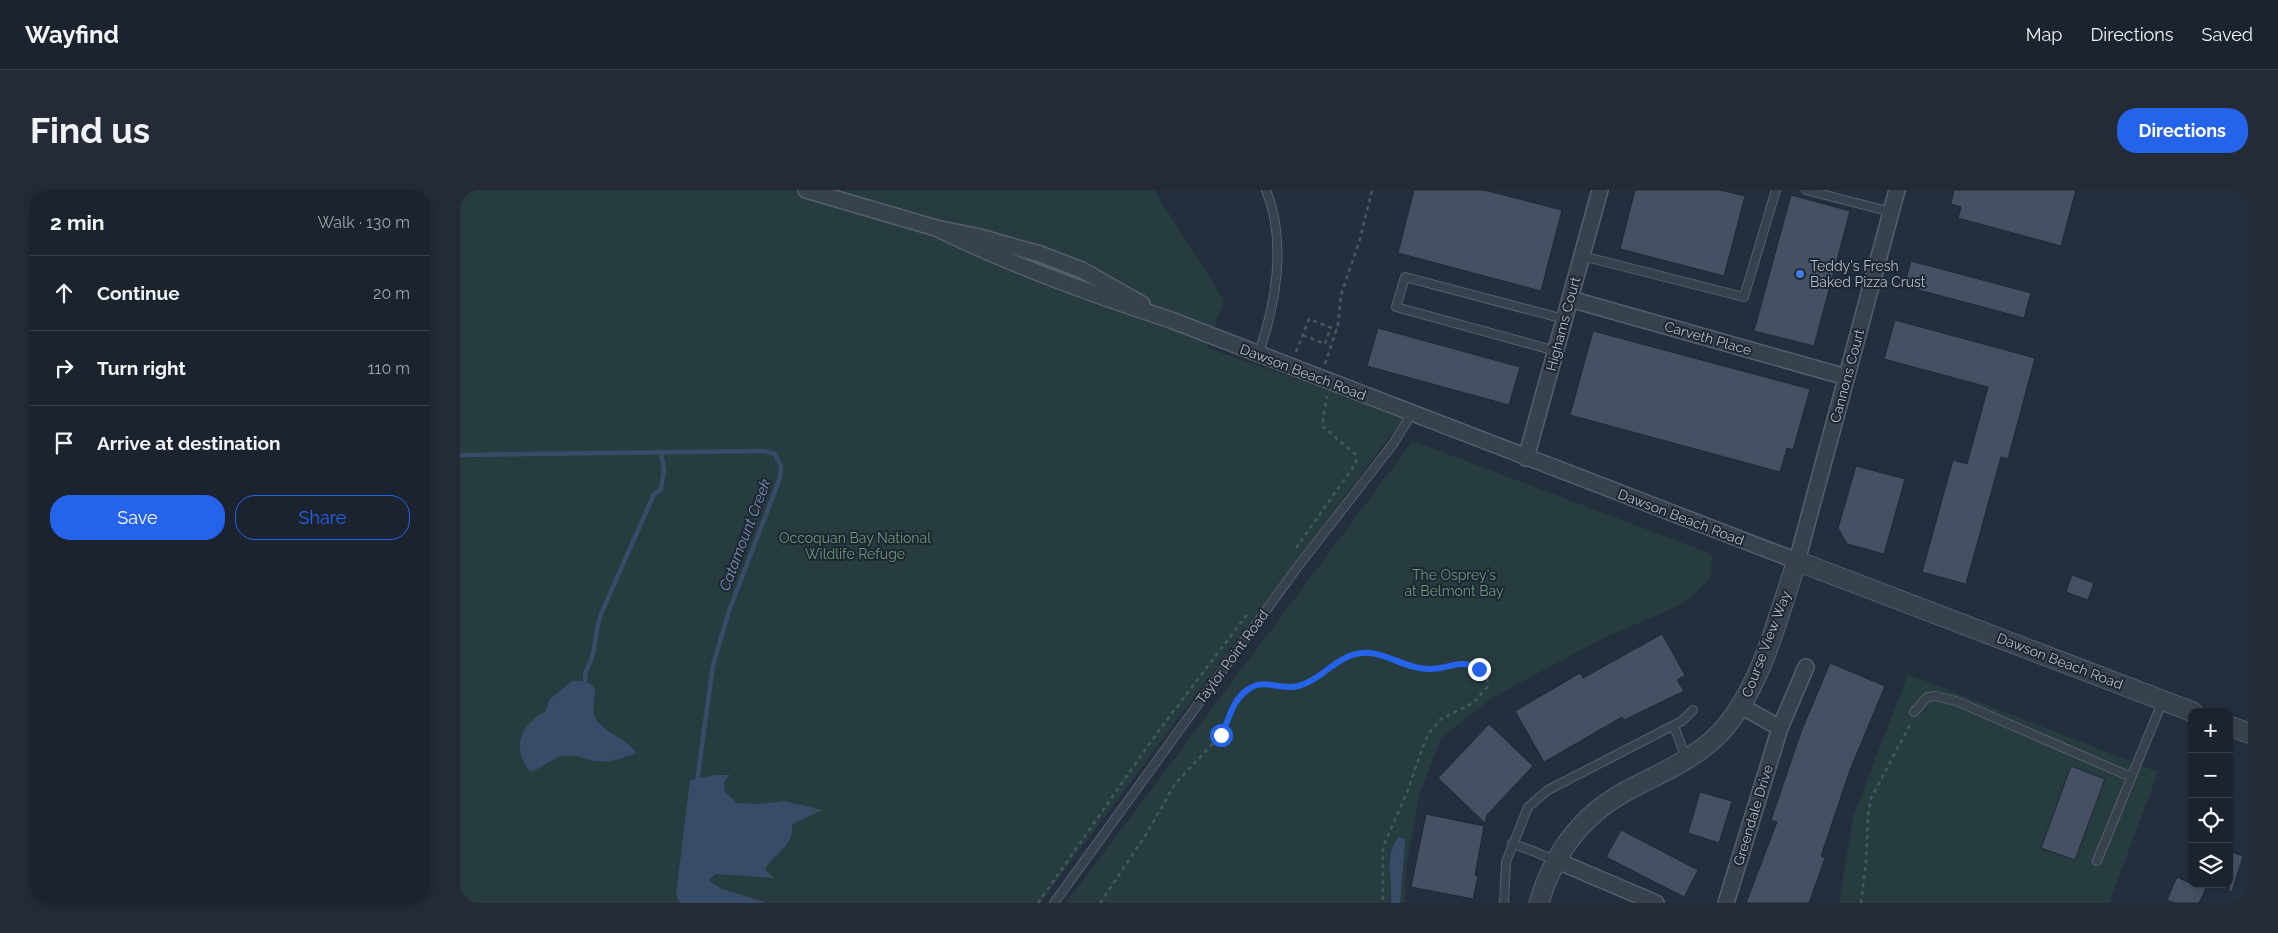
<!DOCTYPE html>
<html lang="en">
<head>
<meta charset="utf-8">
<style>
	body { margin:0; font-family:Raleway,sans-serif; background:#242b36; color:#f1f3f6 }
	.controls { position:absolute; right:15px; bottom:15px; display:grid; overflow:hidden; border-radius:10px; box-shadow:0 2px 8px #0003 }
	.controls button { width:45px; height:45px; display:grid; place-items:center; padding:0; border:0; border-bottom:1px solid #39404a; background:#1b232e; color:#f1f3f6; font:25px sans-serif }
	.stop { position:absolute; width:15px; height:15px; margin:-11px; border:4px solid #2563eb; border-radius:50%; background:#fff }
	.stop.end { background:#2563eb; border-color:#fff; box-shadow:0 1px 5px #0008 }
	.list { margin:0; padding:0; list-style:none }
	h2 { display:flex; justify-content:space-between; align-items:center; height:65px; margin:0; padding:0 20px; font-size:21px }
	h2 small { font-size:16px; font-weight:400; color:#a0a4aa }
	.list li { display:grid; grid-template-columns:32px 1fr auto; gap:15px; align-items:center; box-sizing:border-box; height:75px; padding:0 20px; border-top:1px solid #39404a }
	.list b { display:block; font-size:19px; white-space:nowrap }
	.list em { font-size:16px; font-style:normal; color:#a0a4aa }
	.actions { display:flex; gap:10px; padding:15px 20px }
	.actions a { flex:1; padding:11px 0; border:1px solid #2563eb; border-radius:20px; text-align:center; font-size:18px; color:#2563eb }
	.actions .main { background:#2563eb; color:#fff }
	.icon { flex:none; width:28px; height:28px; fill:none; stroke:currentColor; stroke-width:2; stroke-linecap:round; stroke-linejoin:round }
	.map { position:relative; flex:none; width:1788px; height:713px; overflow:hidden; border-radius:20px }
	header { display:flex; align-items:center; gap:30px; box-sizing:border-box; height:70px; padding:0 25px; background:#1b232e; border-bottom:1px solid #39404a }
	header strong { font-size:24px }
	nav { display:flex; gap:28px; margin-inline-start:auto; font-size:18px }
	.intro { display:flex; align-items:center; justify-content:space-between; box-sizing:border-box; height:120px; padding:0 30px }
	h1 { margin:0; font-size:35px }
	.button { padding:12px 22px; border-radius:20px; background:#2563eb; color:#fff; font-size:18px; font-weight:700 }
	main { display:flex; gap:30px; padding:0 30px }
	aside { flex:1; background:#1b232e; border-radius:20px; box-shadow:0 2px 8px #0003 }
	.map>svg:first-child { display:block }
</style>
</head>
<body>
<header>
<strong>Wayfind</strong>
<nav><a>Map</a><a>Directions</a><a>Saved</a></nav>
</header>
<div class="intro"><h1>Find us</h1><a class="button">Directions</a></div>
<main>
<aside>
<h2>2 min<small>Walk · 130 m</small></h2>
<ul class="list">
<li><svg class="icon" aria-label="ahead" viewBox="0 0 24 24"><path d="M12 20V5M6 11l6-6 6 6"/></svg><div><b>Continue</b></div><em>20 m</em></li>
<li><svg class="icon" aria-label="right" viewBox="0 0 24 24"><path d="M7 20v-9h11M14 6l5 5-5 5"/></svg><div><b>Turn right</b></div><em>110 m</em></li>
<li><svg class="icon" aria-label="arrive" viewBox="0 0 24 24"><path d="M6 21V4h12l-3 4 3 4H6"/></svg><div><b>Arrive at destination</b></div></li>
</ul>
<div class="actions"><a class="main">Save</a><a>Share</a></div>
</aside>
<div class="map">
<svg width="1788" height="713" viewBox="0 0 1788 713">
	<rect width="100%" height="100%" fill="#242f3e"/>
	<path fill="#263c3f" d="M 0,0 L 694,0 L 764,110 L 747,158 L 945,226 L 580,713 L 0,713 Z
		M 953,251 L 1252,364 L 1251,388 L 1224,413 L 1140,450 L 1035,506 L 981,548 L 959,606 L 946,677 L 945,713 L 606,713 Z
		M 1448,484 L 1698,582 L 1649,713 L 1379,713 L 1393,627 Z"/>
	<path fill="#394c67" d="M 112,491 C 153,490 124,514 137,531 C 148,545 168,549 176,563 C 162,569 146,574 131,570 C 122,568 114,564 104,566 C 92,567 82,579 70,582 C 51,557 60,535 86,521 L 89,510 Z
		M 256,585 L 270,585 L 264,592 L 265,602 L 277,613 L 299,614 L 324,611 L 363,620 L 332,634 C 335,656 315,663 305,679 L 314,688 L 255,684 L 249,690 L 262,699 L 307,713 L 220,713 L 216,705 L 230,590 Z
		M 939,647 L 945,649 L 945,653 L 940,713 L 931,713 C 933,692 923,664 939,647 Z"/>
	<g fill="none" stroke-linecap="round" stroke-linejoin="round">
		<path stroke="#394c67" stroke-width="4.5" d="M 0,265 L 304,261 L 315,264 L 321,276 L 320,288 L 269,421 L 253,475 L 237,592
			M 125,491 C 125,475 130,477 133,464 C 136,450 136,437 141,424 L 194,304 L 201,299 L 204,280 L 201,264"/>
	</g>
	<path fill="#455162" stroke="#1f2835" d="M 954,0 L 1024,0 L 1102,20 L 1081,101 L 938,63 Z
		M 1175,0 L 1260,0 L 1285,6 L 1264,86 L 1160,59 Z
		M 1494,0 L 1616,0 L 1601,56 L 1498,28 L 1501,17 L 1491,14 Z
		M 1331,5 L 1390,21 L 1354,156 L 1294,141 Z
		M 1451,71 L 1571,103 L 1564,128 L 1444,96 Z
		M 1435,130 L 1575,168 L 1548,269 L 1541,267 L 1506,394 L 1462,382 L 1493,270 L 1507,274 L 1528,197 L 1424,169 Z
		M 918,138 L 1060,177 L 1049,215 L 907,176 Z
		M 1133,141 L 1350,199 L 1333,260 L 1327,258 L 1320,282 L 1110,225 Z
		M 1396,276 L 1445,289 L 1424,364 L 1387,354 L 1378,338 Z
		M 1612,385 L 1634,393 L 1628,410 L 1606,402 Z
		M 1202,444 L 1225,485 L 1217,490 L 1224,501 L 1164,530 L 1162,527 L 1084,572 L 1055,521 L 1120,483 L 1123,488 Z
		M 1370,473 L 1425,496 L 1390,580 L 1361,666 L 1365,668 L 1349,713 L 1286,713 L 1317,632 L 1311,630 L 1341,542 Z
		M 1029,534 L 1073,576 L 1027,625 L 1025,633 L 978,588 Z
		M 1611,576 L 1645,589 L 1615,670 L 1581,658 Z
		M 1240,602 L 1272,611 L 1259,653 L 1228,643 Z
		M 966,624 L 1024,636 L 1015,685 L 1018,686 L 1013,709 L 951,697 Z
		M 1161,640 L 1238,680 L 1224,707 L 1146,667 Z
		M 1769,661 L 1783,666 L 1772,702 L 1769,701 Z
		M 1717,687 L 1732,694 L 1748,694 L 1739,713 L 1715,713 L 1707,710 Z"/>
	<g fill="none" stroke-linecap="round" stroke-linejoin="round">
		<g stroke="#565f6c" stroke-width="10">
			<path id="service" d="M 1346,0 L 1431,22
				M 1122,66 L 1284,107 L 1316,0
				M 1096,161 L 936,117 L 945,87 L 1104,129
				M 798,165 C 816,115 827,51 806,0
				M 1454,522 L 1467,507 L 1475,506 L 1496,511 L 1671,587
				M 1214,536 L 1226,568
				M 1052,653 L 1095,670
				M 1637,671 L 1703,510
				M 594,713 L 836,379 L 933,254 L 952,223
				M 1044,713 L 1046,672 L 1068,617 L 1088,600 L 1222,531 L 1233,520"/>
		</g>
		<g stroke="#565f6c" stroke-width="18">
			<path id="minor" d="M 346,0 L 476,38 L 516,46 L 580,64 L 622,80 L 682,114
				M 476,38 C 551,75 631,104 711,130 L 1337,371 L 1437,0
				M 1110,109 L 1386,187
				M 1066,268 L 1140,0
				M 1320,538 L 1346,477
				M 1095,670 L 1196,713
				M 1266,713 L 1320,538 L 1281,516"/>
		</g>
		<g stroke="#565f6c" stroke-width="21">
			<path id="tertiary" d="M 1769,536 L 1788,543
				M 1079,713 C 1094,661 1125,621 1174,597 C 1205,581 1236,568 1260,543 C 1302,498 1317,428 1337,371 L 1733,522"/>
		</g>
		<path stroke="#44595c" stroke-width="2.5" stroke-dasharray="4 4" stroke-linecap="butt" d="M 843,145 L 865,154 L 871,137
			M 836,162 L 849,129 L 877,140
			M 865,174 L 878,135 L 881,105 L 900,49 L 912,0
			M 836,358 L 896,273 L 895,264 L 862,236 L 867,206
			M 578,713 L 697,543 L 789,422
			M 640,713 L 685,646 L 715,594 L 761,545 L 775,512 L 790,498 L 802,493 L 839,496 L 885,469 L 902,463 L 928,468 L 961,479 L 976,479 L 1001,472 L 1008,473 L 1024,483 L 1028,492 L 1027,497 L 1013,513 L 981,529 L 970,542 L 965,551 L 947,602 L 923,657 L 923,713
			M 1401,713 L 1406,672 L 1408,626 L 1411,608 L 1451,533"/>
		<use href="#service" stroke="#38414e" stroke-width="8"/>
		<use href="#minor" stroke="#38414e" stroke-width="15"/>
		<use href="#tertiary" stroke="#38414e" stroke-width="19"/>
	</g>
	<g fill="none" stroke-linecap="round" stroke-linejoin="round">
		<path stroke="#2563eb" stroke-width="6" d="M 761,545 C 770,529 771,512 787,500 C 805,487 820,501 838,496 C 862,490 877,465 902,463 C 925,461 945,479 968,479 C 990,480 998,467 1019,479"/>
	</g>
	<circle fill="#3f7fe0" stroke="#1d2633" stroke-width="2" cx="1340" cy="84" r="5"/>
	<g text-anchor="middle" stroke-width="4" stroke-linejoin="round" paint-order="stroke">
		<g font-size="14" fill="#b4bcc9" stroke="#1d2633" text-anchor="start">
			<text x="1350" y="81">Teddy's Fresh<tspan x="1350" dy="16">Baked Pizza Crust</tspan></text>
		</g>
		<g font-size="14" fill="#b4bcc9" stroke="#1d2633">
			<text transform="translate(1103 134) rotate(-75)" y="5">Highams Court</text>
			<text transform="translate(1248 148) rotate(16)" y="5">Carveth Place</text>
			<text transform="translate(843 182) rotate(21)" y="5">Dawson Beach Road</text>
			<text transform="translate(1387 186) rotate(-75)" y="5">Cannons Court</text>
			<text transform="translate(1221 327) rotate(21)" y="5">Dawson Beach Road</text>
			<text transform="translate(1306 454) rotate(-69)" y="5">Course View Way</text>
			<text transform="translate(772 467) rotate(-54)" y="5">Taylor Point Road</text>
			<text transform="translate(1600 471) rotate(21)" y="5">Dawson Beach Road</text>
			<text transform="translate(1293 625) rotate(-73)" y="5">Greendale Drive</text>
		</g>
		<g font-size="14" fill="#6b9a76" stroke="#1d2633">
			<text x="395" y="353">Occoquan Bay National<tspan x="395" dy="16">Wildlife Refuge</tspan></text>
			<text x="994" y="390">The Osprey's<tspan x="994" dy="16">at Belmont Bay</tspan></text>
		</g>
		<g font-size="15" font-style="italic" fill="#7c92b1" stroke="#1d2633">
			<text transform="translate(285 345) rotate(-69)" y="5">Catamount Creek</text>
		</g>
	</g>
</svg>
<div class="controls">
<button>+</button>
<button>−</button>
<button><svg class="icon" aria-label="locate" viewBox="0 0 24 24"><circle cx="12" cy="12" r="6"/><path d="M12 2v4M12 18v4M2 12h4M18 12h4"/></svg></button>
<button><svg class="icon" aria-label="layers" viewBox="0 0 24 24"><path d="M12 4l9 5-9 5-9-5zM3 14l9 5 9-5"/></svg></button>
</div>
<div class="stop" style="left:761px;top:545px"></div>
<div class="stop end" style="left:1019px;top:479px"></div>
</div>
</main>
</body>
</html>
